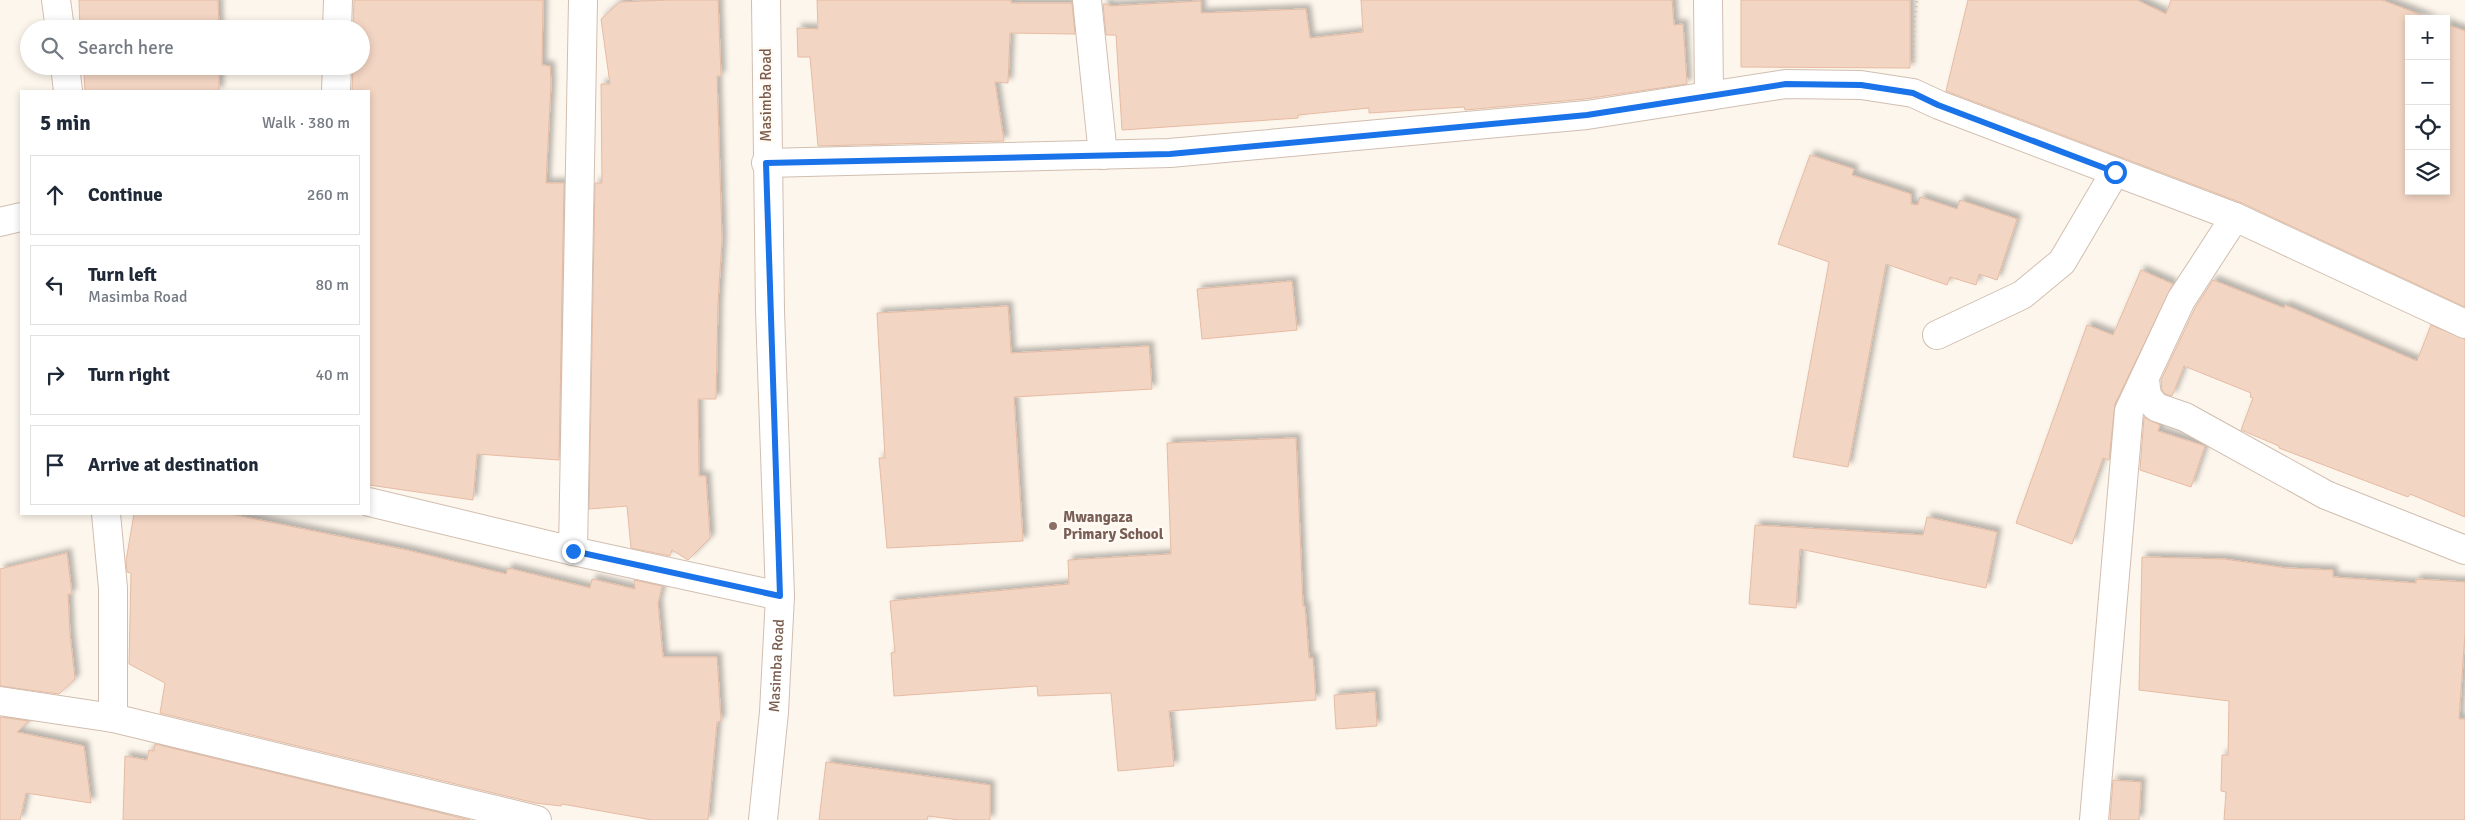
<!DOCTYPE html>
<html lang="en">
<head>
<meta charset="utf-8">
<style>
	body { margin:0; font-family:Signika,sans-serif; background:#f2f2f3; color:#1f2937 }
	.controls { position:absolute; right:15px; top:15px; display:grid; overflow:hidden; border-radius:0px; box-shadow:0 2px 8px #0003 }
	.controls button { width:45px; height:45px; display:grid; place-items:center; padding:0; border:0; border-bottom:1px solid #e0e1e3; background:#fff; color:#1f2937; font:25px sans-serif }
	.stop { position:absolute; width:15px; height:15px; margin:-11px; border:4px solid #1a73e8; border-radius:50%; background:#fff }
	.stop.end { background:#1a73e8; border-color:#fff; box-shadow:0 1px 5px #0008 }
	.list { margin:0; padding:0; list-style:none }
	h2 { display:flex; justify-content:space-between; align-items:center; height:65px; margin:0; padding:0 20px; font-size:21px }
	h2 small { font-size:16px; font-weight:400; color:#747a83 }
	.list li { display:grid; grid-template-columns:32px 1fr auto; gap:15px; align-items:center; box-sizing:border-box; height:80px; margin:0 10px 10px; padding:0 10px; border:1px solid #e0e1e3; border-radius:0px }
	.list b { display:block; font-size:19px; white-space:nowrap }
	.list p { margin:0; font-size:16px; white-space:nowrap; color:#747a83 }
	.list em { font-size:16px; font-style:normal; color:#747a83 }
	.icon { flex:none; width:28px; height:28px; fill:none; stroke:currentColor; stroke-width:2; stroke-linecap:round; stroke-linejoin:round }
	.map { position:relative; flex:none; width:2465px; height:820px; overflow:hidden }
	.search { position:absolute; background:#fff; box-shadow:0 2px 8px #0003; left:20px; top:20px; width:350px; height:55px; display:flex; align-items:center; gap:12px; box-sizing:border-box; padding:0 18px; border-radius:28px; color:#747a83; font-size:19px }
	.panel { position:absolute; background:#fff; box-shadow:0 2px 8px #0003; left:20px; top:90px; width:350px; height:425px; border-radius:0px }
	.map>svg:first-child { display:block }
</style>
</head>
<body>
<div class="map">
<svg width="2465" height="820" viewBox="0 0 2465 820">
	<defs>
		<filter id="shadow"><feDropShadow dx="4.5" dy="-4.5" stdDeviation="2.5" flood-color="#0004"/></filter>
	</defs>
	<rect width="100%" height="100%" fill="#fdf6ec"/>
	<path fill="#f3d5c3" stroke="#e6bba3" filter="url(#shadow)" d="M 79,0 L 218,0 L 219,29 L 80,29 Z
		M 354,0 L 543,0 L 542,65 L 550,66 L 551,83 L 546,183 L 564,183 L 559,460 L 477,454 L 473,500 L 369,485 L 369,91 L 352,91 L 353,66 L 361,66 L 361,29 L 353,29 Z
		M 668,0 L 718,0 L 721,76 L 717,76 L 722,240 L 718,302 L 716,399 L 698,399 L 699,476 L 706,476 L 710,538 L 688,560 L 672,550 L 670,556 L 631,548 L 627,506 L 589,509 L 595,183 L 602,183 L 601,84 L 610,84 L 601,19 L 620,2 Z
		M 817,0 L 1011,0 L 1011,3 L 1072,3 L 1075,34 L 1010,33 L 1008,83 L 995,82 L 1004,141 L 818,146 L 810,57 L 798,57 L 797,28 L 818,29 Z
		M 1361,0 L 1672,0 L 1674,25 L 1683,24 L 1687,84 L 1585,99 L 1465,110 L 1464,107 L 1369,113 L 1369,108 L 1298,115 L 1298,118 L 1122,130 L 1116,35 L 1106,35 L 1103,4 L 1109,4 L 1109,6 L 1201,1 L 1201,13 L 1306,9 L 1310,38 L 1363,32 Z
		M 1741,0 L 1910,0 L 1910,68 L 1741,67 Z
		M 1968,0 L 2137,0 L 2166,14 L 2171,0 L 2382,0 L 2432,19 L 2409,19 L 2409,191 L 2446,191 L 2446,24 L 2465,31 L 2465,307 L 2242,203 L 1946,91 Z
		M 81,66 L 219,66 L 219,91 L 85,91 L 84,73 L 82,73 Z
		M 1810,155 L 1854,169 L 1852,175 L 1911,194 L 1911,204 L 1918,205 L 1920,197 L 1957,209 L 1960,200 L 2017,219 L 1997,280 L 1979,274 L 1976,285 L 1950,277 L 1947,285 L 1886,264 L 1848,467 L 1793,457 L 1829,262 L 1778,244 Z
		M 2141,270 L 2173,284 L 2115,404 L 2109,460 L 2103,458 L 2072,544 L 2016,523 L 2087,325 L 2113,335 Z
		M 2213,280 L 2284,308 L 2285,305 L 2417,361 L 2431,325 L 2465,339 L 2465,517 L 2410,494 L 2408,497 L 2279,448 L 2279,446 L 2241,430 L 2253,398 L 2250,397 L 2251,393 L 2184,366 L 2172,396 L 2165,394 L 2162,390 L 2161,380 L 2195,308 Z
		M 1292,281 L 1297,330 L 1202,339 L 1197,289 Z
		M 1008,306 L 1011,353 L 1149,346 L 1152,389 L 1014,397 L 1023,541 L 887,548 L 879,458 L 885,458 L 877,313 Z
		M 2144,417 L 2160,425 L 2158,431 L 2205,446 L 2191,487 L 2140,470 Z
		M 1296,438 L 1303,606 L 1305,606 L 1309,658 L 1313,658 L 1316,700 L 1169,711 L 1174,766 L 1118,771 L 1111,693 L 1038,696 L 1037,686 L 894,696 L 891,653 L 895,652 L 890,601 L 1069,584 L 1068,560 L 1171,554 L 1167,443 Z
		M 134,514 L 230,514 L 407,550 L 506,574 L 508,568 L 590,588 L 592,579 L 635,589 L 634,580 L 662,586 L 658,603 L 663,657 L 717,657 L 721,721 L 717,722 L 708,820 L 652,820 L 562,804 L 561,806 L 535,803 L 160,713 L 165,683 L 129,664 L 131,573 L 127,572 L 126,561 Z
		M 1927,517 L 1997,532 L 1986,588 L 1800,549 L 1796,608 L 1749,604 L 1755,525 L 1923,535 Z
		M 67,553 L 72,594 L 68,594 L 70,634 L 75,679 L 59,694 L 0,686 L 0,569 Z
		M 2142,557 L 2224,559 L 2286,568 L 2333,570 L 2333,577 L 2416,583 L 2416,579 L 2465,582 L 2465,634 L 2459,719 L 2465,719 L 2465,820 L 2224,820 L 2226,792 L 2221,791 L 2222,755 L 2228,755 L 2229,701 L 2139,690 Z
		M 1375,692 L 1377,726 L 1336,729 L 1334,695 Z
		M 0,717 L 29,721 L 17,732 L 84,746 L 91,803 L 26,793 L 20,820 L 0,820 Z
		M 155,744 L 470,820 L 123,820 L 125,756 L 147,760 L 149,750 L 154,751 Z
		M 826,762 L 990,785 L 990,820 L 959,820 L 928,816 L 927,820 L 819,820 Z
		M 2113,780 L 2141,782 L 2139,820 L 2110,820 Z"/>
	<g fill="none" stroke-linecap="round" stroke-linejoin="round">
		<g stroke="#d1beb0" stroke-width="30">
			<g id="minor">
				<path d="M 56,0 L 60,29"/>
				<path d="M 1087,0 L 1103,155"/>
				<path d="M 1708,0 L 1709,96"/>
				<path d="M 337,29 L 338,0"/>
				<path d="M 65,66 L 68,91"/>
				<path d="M 336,91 L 337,66"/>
				<path d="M 766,163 L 1170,153 L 1587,115 L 1786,84 L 1861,85 L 1913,93 L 1939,105 L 2235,217 L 2465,324"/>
				<path d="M 0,222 L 21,217"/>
				<path d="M 1937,335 L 2022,295 L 2062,262 L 2115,172"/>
				<path d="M 2145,380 L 2147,396 L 2156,407 L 2185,417 L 2326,495 L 2465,550"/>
				<path d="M 369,502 L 573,551 L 780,596"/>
				<path d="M 106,514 L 113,588 L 113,718"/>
				<path d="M 573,551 L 583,0"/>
				<path d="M 0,701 L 113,718 L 537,820"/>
				<path id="s1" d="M 763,820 L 774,712 L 780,596 L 770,311 L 766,0"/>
				<path d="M 2094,820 L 2129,411 L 2181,300 L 2235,217"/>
			</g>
		</g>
		<path stroke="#d9b8a5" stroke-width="3" stroke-dasharray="1 4" stroke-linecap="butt" d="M 1913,62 L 1914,22 L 1917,0"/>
		<use href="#minor" stroke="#fff" stroke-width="28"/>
	</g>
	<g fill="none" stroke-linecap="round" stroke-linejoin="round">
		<path stroke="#1a73e8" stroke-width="6" d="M 573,551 L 780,596 L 766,163 L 1170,154 L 1587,115 L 1786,84 L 1861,85 L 1913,93 L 1938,105 L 2115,172"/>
	</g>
	<circle fill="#8d6e63" stroke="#fffaf3" stroke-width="2" cx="1053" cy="526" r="5"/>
	<g text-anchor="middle" stroke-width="5" stroke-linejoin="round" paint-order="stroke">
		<g font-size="15" fill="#7a5c4d" stroke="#fffaf3">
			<text transform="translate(766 95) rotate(-90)" y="5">Masimba Road</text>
			<text dy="5" stroke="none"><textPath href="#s1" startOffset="155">Masimba Road</textPath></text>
		</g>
		<g font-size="15" font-weight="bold" fill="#785e54" stroke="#fffaf3" text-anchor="start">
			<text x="1063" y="522">Mwangaza<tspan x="1063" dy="17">Primary School</tspan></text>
		</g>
	</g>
</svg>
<div class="controls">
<button>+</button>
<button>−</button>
<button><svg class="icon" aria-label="locate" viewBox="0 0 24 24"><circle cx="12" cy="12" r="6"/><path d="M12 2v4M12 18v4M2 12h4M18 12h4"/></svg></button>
<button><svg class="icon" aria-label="layers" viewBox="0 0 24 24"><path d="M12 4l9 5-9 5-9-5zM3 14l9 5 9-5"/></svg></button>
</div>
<div class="stop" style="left:2115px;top:172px"></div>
<div class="stop end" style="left:573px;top:551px"></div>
<div class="search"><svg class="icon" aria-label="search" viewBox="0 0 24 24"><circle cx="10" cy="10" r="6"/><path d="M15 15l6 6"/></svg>Search here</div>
<section class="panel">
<h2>5 min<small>Walk · 380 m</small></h2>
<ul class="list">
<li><svg class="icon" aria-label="ahead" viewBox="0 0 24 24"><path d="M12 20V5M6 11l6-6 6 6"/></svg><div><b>Continue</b></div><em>260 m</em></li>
<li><svg class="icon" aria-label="left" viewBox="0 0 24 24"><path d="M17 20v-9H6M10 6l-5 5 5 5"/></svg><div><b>Turn left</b><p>Masimba Road</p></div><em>80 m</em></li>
<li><svg class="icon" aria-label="right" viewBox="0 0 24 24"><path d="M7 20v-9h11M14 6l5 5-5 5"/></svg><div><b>Turn right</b></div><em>40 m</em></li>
<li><svg class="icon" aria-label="arrive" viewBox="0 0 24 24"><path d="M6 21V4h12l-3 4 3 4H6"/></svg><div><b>Arrive at destination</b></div></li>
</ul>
</section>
</div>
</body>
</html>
